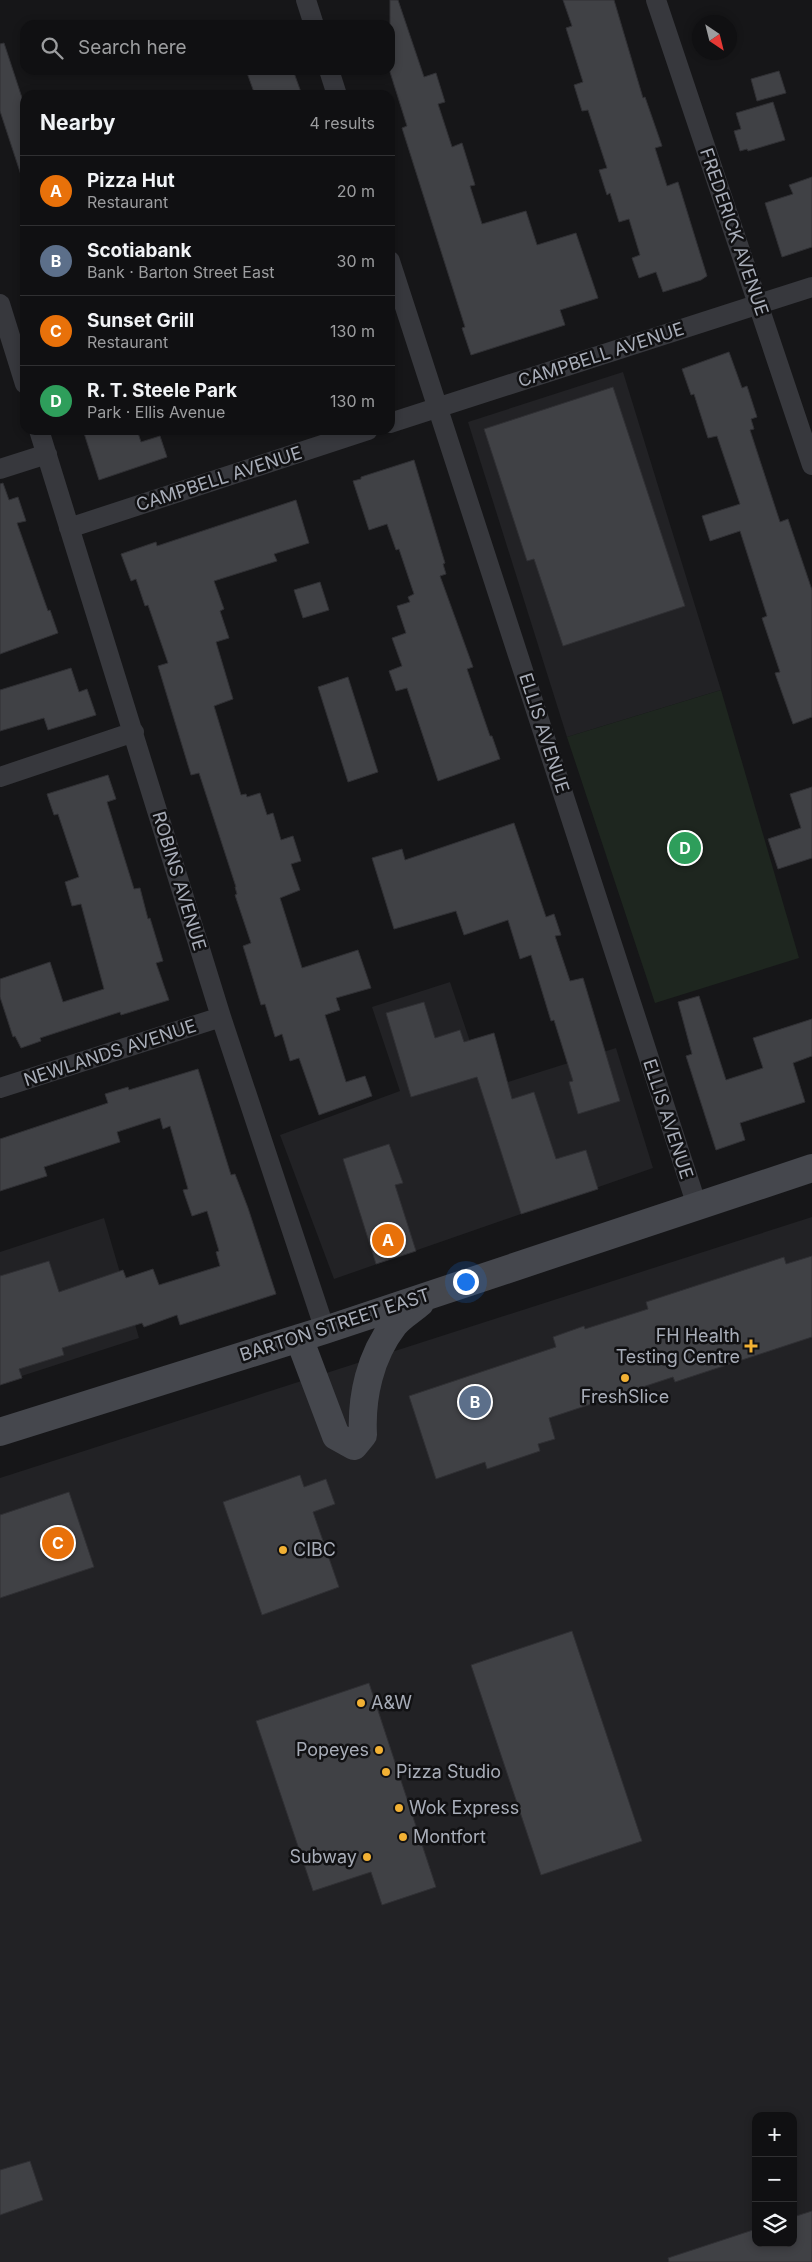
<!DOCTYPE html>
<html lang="en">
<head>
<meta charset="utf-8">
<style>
	body { margin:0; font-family:Inter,sans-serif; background:#1e1e20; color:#f1f3f6 }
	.controls { position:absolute; right:15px; bottom:15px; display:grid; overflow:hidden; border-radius:10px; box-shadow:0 2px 8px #0003 }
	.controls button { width:45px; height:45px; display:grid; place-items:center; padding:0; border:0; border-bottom:1px solid #303032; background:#101012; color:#f1f3f6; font:25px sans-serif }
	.compass { position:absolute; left:692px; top:15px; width:45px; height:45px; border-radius:50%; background:#101012; box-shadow:0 2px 8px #0003; rotate:145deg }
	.you { position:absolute; left:465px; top:1281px; width:18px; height:18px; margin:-12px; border:4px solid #fff; border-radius:50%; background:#1a73e8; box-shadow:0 0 0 8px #1a73e833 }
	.badge { display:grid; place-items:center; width:32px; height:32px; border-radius:50%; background:#db2777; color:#fff; font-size:16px; font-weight:700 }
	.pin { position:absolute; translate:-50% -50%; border:2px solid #fff; box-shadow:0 1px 5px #0006 }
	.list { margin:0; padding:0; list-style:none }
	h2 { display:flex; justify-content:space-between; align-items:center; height:65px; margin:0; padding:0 20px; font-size:21px }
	h2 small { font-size:16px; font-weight:400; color:#9c9d9f }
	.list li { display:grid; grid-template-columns:32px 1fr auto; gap:15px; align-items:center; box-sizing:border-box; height:70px; padding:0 20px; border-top:1px solid #303032 }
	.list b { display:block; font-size:19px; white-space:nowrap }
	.list p { margin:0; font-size:16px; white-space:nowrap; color:#9c9d9f }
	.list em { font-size:16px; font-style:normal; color:#9c9d9f }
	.icon { flex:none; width:28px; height:28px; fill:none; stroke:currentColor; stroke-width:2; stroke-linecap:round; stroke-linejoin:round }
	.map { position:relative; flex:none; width:812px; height:2262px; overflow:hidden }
	.search { position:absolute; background:#101012; box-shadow:0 2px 8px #0003; left:20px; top:20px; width:375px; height:55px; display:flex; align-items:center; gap:12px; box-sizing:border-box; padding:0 18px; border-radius:15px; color:#9c9d9f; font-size:19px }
	.panel { position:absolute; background:#101012; box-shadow:0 2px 8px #0003; left:20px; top:90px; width:375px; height:345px; border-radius:15px }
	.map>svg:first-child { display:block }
</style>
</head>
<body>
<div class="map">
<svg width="812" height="2262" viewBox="0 0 812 2262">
	<rect width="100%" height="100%" fill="#161618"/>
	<path fill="#222225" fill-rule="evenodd" d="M 623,372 L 721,690 L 567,737 L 468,422 Z
		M 450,982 L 486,1089 L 616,1048 L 653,1168 L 334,1279 L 280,1135 L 400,1091 L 372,1007 Z
		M 812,1217 L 812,2262 L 0,2262 L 0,1478 ZM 756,2116 L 793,2116 L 793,2243 L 756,2243 Z
		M 104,1218 L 139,1338 L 0,1383 L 0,1252 Z"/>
	<path fill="#1e261f" d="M 721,690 L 799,958 L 655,1003 L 567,737 Z"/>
	<path fill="#404145" stroke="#303034" d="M 390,0 L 398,0 L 424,77 L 436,73 L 445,102 L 438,104 L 452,147 L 462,143 L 475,185 L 470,186 L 482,224 L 526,211 L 537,245 L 576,233 L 598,298 L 560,310 L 565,325 L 471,355 L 462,328 L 465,327 L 402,128 L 407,126 L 390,72 Z
		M 563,0 L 614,0 L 643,98 L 645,97 L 662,146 L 655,148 L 667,186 L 678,182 L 707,276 L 701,280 L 663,292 L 656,272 L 639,278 L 632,258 L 640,255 L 629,219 L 619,222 L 610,193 L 607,195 L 599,170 L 607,168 L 588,110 L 582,111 L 574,85 L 583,82 L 566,28 L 572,26 Z
		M 4,43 L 25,107 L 25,175 L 21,175 L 0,111 L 0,44 Z
		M 246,70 L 293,70 L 302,95 L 255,95 Z
		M 779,71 L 786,93 L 757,101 L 751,79 Z
		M 773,102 L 785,140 L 748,151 L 747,149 L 740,151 L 734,131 L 741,129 L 736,113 Z
		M 812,177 L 812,247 L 782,257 L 765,203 L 793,194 L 789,185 Z
		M 729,352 L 742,388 L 747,386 L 757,417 L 751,419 L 754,429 L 750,430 L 780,522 L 788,519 L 812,590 L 812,717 L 793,724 L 775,673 L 780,672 L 762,618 L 767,616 L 740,531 L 710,541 L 702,516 L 740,504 L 717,436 L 708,438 L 694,394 L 691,395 L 682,369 Z
		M 613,387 L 685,606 L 563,646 L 534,559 L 527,561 L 484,429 Z
		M 83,430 L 137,430 L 141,442 L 160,436 L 167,457 L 99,480 Z
		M 414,460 L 445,563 L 443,564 L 446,574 L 440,576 L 473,667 L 467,669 L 490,736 L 492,736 L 500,759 L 438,781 L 407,688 L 396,691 L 389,671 L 402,666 L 392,638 L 406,633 L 397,606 L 410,602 L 408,597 L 414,594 L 399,549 L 396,550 L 387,524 L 369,530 L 353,481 L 361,479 L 361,477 Z
		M 3,483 L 9,500 L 18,497 L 26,521 L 17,523 L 48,611 L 50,610 L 58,633 L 0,654 L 0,484 Z
		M 296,500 L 309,543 L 274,554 L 277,561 L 214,581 L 224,609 L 220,611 L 229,638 L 216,642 L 233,699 L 214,706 L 241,795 L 246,794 L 247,797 L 260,793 L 267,815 L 273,813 L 281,840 L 293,836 L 301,861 L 291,864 L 300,890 L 280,898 L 302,968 L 358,950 L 371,988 L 336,998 L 340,1010 L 325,1015 L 346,1082 L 365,1076 L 372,1096 L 319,1115 L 299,1058 L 290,1061 L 282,1034 L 275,1037 L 265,1004 L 261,1005 L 243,946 L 251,943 L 235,895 L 237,894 L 235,887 L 236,887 L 199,773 L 191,775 L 158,666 L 168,663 L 148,605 L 145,606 L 136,579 L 131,581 L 121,554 L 156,542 L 157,546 Z
		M 320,582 L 329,610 L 303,618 L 294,590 Z
		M 71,668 L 79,692 L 87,689 L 96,715 L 48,730 L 44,718 L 0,731 L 0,690 Z
		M 348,677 L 378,772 L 348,782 L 318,687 Z
		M 108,775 L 116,799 L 107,802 L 134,889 L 140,888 L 148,919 L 150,918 L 163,961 L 156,963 L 169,1000 L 121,1015 L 120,1012 L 40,1038 L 41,1041 L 21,1048 L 15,1036 L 13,1037 L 0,997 L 0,979 L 50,962 L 63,1002 L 104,989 L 81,904 L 72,906 L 65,882 L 79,877 L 58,814 L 54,815 L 47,794 Z
		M 812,787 L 812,858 L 778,869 L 768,839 L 801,828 L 790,794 Z
		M 514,823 L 546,917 L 554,914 L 561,935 L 555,936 L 570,981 L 583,978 L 620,1101 L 578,1114 L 569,1082 L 573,1081 L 554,1020 L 551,1021 L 531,955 L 520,959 L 508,920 L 464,935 L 456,911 L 394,929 L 372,858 L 402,849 L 405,860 Z
		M 699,996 L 726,1080 L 763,1068 L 753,1038 L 812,1019 L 812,1056 L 793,1063 L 805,1102 L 740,1123 L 745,1140 L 716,1150 L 686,1056 L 692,1054 L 678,1002 Z
		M 424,1002 L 435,1038 L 460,1030 L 464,1042 L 494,1033 L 512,1099 L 534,1092 L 556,1159 L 586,1150 L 598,1189 L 521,1214 L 477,1077 L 411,1097 L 386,1013 Z
		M 198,1069 L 231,1175 L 235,1174 L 248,1208 L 276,1294 L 180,1325 L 177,1315 L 144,1327 L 142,1323 L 62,1348 L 64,1355 L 19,1369 L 22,1378 L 0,1385 L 0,1276 L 49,1261 L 59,1292 L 123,1270 L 126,1278 L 153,1269 L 159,1285 L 220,1266 L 216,1252 L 219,1251 L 207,1211 L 192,1216 L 183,1190 L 188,1189 L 170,1126 L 163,1129 L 160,1118 L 117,1132 L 120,1142 L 44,1167 L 47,1176 L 0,1191 L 0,1139 L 108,1103 L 105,1094 L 128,1087 L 129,1090 Z
		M 389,1144 L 403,1183 L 395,1185 L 416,1251 L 376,1264 L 343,1159 Z
		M 812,1256 L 812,1337 L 675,1382 L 673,1377 L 549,1418 L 555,1439 L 538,1444 L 540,1451 L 487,1469 L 485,1462 L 436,1479 L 409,1396 L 556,1347 L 553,1337 L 584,1326 L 585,1329 L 648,1309 L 646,1302 L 784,1257 L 786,1264 Z
		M 300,1475 L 304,1487 L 326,1479 L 335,1504 L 313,1512 L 339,1587 L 262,1615 L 223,1502 Z
		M 69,1492 L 94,1567 L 0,1598 L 0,1515 Z
		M 572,1631 L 642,1841 L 541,1875 L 471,1665 Z
		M 369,1683 L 436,1887 L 382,1905 L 371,1872 L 313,1891 L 256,1721 Z
		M 30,2161 L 43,2200 L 0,2215 L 0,2170 Z
		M 812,2211 L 812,2262 L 669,2262 L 668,2258 L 756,2229 L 756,2243 L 793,2243 L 793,2217 Z"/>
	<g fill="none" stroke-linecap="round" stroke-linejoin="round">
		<path stroke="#37383d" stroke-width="20" d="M 306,0 L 314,25
			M 656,0 L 812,465
			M 329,70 L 337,95
			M 390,261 L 697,1206
			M 0,304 L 25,384
			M 390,423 L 812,287
			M 39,430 L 221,1017 L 325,1330
			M 0,469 L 47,454
			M 69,528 L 368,430
			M 0,777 L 134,732
			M 0,1088 L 221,1017"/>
		<path stroke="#45474d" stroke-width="28" d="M 299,1338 L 336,1436 L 354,1446 L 363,1435 C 361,1397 370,1356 394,1325 C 400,1317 412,1310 420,1303
			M 0,1432 L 325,1330 L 812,1168"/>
	</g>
	<g fill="#f2b134" stroke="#111113" stroke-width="2">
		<path d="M748.5 1338.5h5v5h5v5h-5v5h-5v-5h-5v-5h5z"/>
		<circle cx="625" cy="1378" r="5"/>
		<circle cx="283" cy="1550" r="5"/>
		<circle cx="361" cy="1703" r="5"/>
		<circle cx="379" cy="1750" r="5"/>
		<circle cx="386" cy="1772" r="5"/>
		<circle cx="399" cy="1808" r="5"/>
		<circle cx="403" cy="1837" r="5"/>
		<circle cx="367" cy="1857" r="5"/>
	</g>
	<g text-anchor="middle" stroke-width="5" stroke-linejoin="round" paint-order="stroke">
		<g font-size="18" fill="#a8adb8" stroke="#111113">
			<text transform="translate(734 232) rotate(71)" y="6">FREDERICK AVENUE</text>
			<text transform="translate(601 355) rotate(-18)" y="6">CAMPBELL AVENUE</text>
			<text transform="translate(219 479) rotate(-18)" y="6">CAMPBELL AVENUE</text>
			<text transform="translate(544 733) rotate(72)" y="6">ELLIS AVENUE</text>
			<text transform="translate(179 881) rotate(73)" y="6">ROBINS AVENUE</text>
			<text transform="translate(110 1053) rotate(-18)" y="6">NEWLANDS AVENUE</text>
			<text transform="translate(668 1119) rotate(72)" y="6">ELLIS AVENUE</text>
			<text transform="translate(335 1325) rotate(-18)" y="6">BARTON STREET EAST</text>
		</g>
		<g font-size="18" fill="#a8adb8" stroke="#111113" text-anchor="start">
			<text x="740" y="1342" text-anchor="end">FH Health<tspan x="740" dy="21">Testing Centre</tspan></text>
			<text x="625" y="1403" text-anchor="middle">FreshSlice</text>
			<text x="293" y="1556">CIBC</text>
			<text x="371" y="1709">A&amp;W</text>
			<text x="369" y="1756" text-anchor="end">Popeyes</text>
			<text x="396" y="1778">Pizza Studio</text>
			<text x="409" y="1814">Wok Express</text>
			<text x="413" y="1843">Montfort</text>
			<text x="357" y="1863" text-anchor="end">Subway</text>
		</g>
	</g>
</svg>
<div class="controls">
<button>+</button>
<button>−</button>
<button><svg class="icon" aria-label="layers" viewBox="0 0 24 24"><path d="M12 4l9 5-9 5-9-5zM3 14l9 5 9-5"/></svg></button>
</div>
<svg class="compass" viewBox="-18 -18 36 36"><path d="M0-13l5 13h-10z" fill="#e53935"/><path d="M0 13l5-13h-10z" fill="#9c9d9f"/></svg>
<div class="you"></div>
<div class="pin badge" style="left:388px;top:1240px;background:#e8710a">A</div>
<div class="pin badge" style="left:475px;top:1402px;background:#5c6f8a">B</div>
<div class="pin badge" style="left:58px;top:1543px;background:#e8710a">C</div>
<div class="pin badge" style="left:685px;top:848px;background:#2e9e5b">D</div>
<div class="search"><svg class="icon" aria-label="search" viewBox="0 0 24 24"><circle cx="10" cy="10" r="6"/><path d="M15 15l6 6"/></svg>Search here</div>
<section class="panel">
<h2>Nearby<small>4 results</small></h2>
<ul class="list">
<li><span class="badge" style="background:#e8710a">A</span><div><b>Pizza Hut</b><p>Restaurant</p></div><em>20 m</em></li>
<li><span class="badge" style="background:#5c6f8a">B</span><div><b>Scotiabank</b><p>Bank · Barton Street East</p></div><em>30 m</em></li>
<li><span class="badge" style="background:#e8710a">C</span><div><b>Sunset Grill</b><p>Restaurant</p></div><em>130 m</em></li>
<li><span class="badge" style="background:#2e9e5b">D</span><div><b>R. T. Steele Park</b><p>Park · Ellis Avenue</p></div><em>130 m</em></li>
</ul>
</section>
</div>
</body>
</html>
